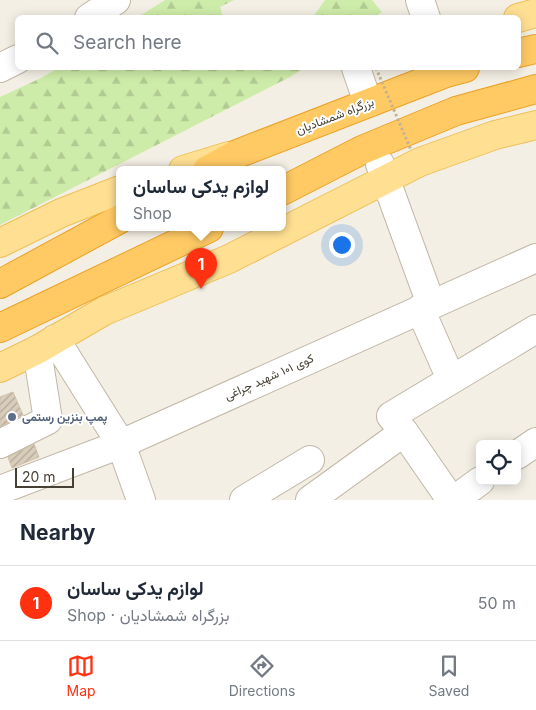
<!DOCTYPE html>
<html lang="en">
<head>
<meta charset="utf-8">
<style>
	body { margin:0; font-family:Inter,Vazirmatn,sans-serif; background:#f2f2f3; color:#1f2937 }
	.controls { position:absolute; right:15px; bottom:15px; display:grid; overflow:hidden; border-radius:8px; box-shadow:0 2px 12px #0003 }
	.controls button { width:45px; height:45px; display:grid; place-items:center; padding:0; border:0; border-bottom:1px solid #e0e1e3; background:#fff; color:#1f2937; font:25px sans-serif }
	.scale { position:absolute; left:15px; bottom:12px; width:59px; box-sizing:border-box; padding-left:5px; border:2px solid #463f33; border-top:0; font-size:14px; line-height:18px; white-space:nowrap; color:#463f33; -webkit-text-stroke:4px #fff; paint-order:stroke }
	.you { position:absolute; left:341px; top:244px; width:18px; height:18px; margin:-12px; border:4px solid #fff; border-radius:50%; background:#1a73e8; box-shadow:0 0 0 8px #1a73e833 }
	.badge { display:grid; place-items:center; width:32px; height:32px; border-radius:50%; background:#ff3110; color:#fff; font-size:16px; font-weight:700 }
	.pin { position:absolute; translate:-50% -41px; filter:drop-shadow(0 1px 2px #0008) }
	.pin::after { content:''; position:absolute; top:26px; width:18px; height:15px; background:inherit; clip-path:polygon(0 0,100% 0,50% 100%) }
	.popup { position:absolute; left:116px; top:166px; width:170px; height:65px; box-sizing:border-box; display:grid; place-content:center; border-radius:8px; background:#fff; filter:drop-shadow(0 1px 4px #0005); font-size:16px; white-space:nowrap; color:#747a83 }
	.popup b { font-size:19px; color:#1f2937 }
	.popup::after { content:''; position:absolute; left:50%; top:100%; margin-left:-10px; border:10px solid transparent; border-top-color:#fff }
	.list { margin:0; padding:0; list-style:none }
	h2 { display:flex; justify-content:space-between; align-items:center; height:65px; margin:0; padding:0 20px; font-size:21px }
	h2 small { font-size:16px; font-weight:400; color:#747a83 }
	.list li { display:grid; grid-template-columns:32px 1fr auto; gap:15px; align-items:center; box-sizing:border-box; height:75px; padding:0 20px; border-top:1px solid #e0e1e3 }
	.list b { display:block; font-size:19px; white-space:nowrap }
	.list p { margin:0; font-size:16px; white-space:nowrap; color:#747a83 }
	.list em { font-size:16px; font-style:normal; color:#747a83 }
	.icon { flex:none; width:28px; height:28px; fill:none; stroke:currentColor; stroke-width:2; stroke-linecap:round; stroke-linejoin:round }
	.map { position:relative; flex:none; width:536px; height:500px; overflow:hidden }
	.search { position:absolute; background:#fff; box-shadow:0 2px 12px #0003; left:15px; right:15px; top:15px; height:55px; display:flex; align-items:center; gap:12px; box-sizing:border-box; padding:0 18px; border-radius:8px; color:#747a83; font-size:19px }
	.sheet { height:140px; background:#fff }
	nav { display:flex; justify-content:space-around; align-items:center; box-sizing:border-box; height:70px; border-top:1px solid #e0e1e3; background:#fff; font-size:14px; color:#747a83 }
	nav a { display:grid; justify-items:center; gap:2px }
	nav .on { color:#ff3110 }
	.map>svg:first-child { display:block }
</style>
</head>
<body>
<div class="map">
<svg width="536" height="500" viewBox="0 0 536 500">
	<defs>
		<pattern id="forest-firs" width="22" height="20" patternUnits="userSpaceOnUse" patternTransform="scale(1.25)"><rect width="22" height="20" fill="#ceeca9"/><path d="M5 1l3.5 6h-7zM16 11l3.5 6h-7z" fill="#b2cb92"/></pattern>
		<pattern id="building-hatch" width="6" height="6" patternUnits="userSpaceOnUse" patternTransform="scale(1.25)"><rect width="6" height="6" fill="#d9cdbb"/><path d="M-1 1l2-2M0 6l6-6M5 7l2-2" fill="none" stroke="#b2a899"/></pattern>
	</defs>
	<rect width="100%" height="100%" fill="#f4efe4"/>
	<path fill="url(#forest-firs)" d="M 165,0 L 234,0 L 220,7 L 223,17 L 138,17 Z
		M 325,0 L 372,0 L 382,12 L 374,17 L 313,17 Z
		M 58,68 L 304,68 L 290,77 L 0,225 L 0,97 L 41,78 Z"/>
	<path fill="url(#building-hatch)" stroke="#d2c2ab" d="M 13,392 L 23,415 L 0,427 L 0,397 Z
		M 34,444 L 39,457 L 12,468 L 8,457 Z"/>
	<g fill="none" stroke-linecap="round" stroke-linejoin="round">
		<g stroke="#c0b7a6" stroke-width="30">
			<path id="minor" d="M 420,0 L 426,18
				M 89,18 L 116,0
				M 0,68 L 18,59
				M 356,68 L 368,103
				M 380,164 L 431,304
				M 420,309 L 451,379
				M 55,339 L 121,444 L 141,500
				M 404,432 L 391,416 L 536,329
				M 0,444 L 48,420 L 37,350
				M 517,455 L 536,442
				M 0,490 L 121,444 L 536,258
				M 244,500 L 310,460
				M 310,500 L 404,432 L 451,500
				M 454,500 L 480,481"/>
		</g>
		<g stroke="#eec057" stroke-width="30">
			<path id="major" d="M 518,18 L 536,13
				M 183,170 L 229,156
				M 0,243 L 61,213 L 120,190
				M 0,368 L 37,350 L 104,311 L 229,259 L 420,162 L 495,135 L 536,125"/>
		</g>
		<g stroke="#eca126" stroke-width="30">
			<path id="highway" d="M 518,53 L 536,49
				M 207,170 L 237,154 L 446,73 L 465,68
				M 282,191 L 362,150 L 456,111 L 536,89
				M 0,284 L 120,219
				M 0,328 L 209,228"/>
		</g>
		<use href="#minor" stroke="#fff" stroke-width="28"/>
		<use href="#major" stroke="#ffdf92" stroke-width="28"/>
		<use href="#highway" stroke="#ffca64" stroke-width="28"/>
		<path stroke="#c3b396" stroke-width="3" stroke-dasharray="2.5 2.5" stroke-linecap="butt" d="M 376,68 L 411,150"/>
	</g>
	<circle fill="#5c6f8a" stroke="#fff" stroke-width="2" cx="12" cy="417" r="5"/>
	<g text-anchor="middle" stroke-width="4" stroke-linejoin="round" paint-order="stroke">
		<g font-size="12" fill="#463f33" stroke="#fff">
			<text transform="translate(335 116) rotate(-21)" y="4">بزرگراه شمشادیان</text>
			<text transform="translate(269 377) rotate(-24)" y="4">کوی ۱۰۱ شهید چراغی</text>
		</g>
		<g font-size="12" font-weight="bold" fill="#4e5e75" stroke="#fff" text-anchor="start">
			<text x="22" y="421">پمپ بنزین رستمی</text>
		</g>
	</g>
</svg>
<div class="controls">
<button><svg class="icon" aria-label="locate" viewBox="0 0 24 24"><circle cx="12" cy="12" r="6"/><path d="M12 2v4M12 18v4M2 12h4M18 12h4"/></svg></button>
</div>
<div class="scale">20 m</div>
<div class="you"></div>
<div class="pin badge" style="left:201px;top:289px">1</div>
<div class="popup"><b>لوازم یدکی ساسان</b>Shop</div>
<div class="search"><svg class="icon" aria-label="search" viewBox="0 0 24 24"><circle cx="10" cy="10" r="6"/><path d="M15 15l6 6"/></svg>Search here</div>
</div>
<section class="sheet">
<h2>Nearby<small></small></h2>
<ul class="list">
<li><span class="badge">1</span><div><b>لوازم یدکی ساسان</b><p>Shop · بزرگراه شمشادیان</p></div><em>50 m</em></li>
</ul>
</section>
<nav>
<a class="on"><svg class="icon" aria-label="map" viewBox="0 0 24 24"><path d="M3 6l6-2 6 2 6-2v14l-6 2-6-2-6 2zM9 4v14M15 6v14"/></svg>Map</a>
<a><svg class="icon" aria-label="directions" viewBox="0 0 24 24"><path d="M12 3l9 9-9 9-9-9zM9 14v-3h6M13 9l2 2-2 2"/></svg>Directions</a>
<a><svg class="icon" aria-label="saved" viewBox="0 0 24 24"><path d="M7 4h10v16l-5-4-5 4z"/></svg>Saved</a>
</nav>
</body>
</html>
